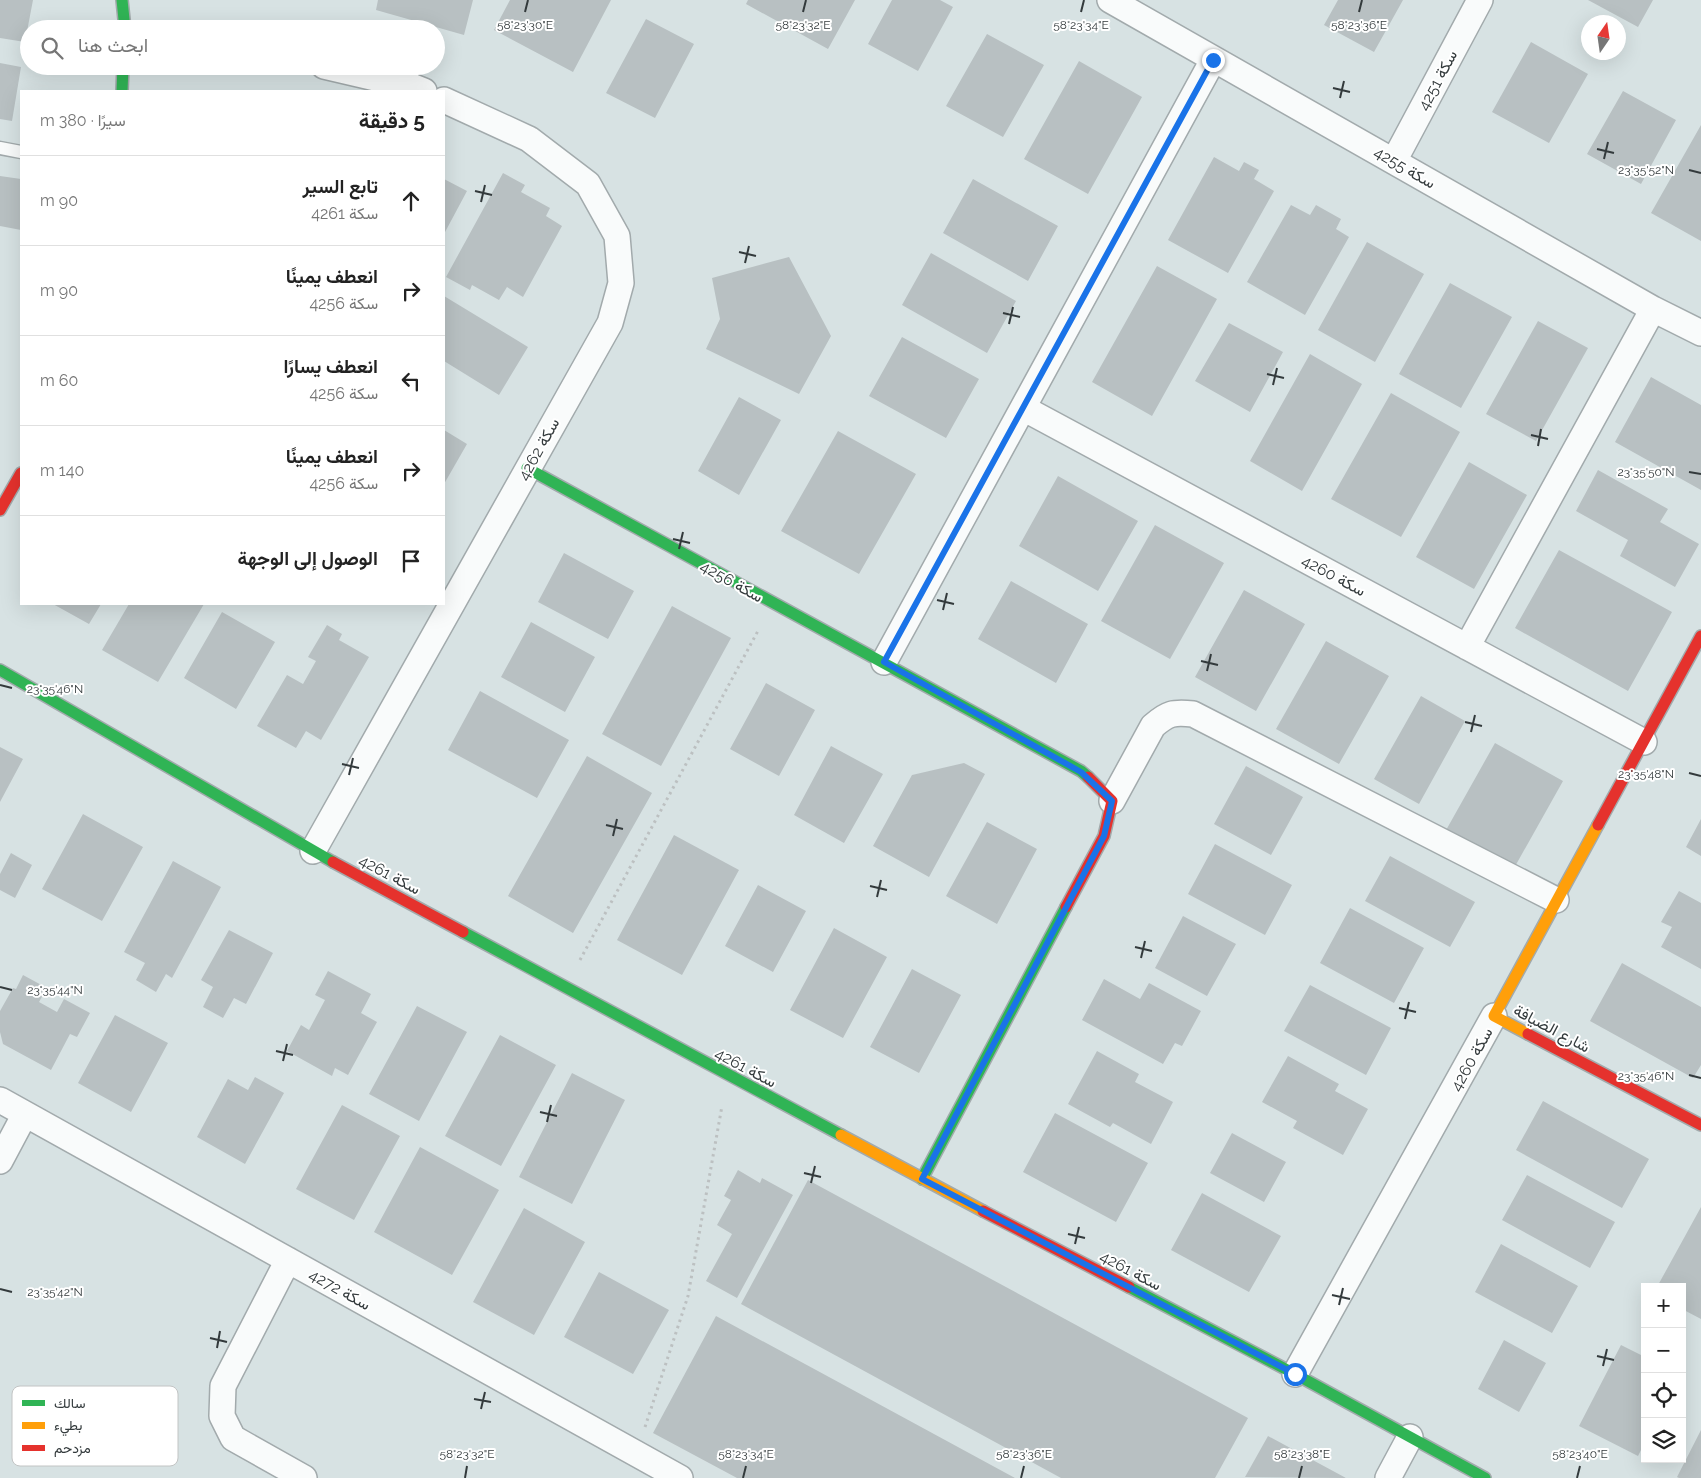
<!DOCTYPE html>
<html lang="ar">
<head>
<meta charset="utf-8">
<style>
	body { margin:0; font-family:Raleway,Vazirmatn,sans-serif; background:#f2f2f2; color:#222; direction:rtl }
	.controls { position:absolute; right:15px; bottom:15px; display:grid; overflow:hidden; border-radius:0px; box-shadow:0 5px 20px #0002 }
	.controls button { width:45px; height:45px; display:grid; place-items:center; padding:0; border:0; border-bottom:1px solid #e0e0e0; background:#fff; color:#222; font:25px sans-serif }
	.compass { position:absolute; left:1581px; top:15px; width:45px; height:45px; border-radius:50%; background:#fff; box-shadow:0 5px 20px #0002; rotate:13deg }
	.stop { position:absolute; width:15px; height:15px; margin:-11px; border:4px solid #1a73e8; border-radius:50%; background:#fff }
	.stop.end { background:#1a73e8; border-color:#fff; box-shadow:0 1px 5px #0008 }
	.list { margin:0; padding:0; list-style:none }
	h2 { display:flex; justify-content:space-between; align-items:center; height:65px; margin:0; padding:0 20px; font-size:21px }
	h2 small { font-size:16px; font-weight:400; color:#767676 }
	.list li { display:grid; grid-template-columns:32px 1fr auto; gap:15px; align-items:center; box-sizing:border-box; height:90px; padding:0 20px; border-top:1px solid #e0e0e0 }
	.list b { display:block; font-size:19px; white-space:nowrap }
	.list p { margin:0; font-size:16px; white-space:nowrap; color:#767676 }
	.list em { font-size:16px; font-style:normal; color:#767676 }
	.icon { flex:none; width:28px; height:28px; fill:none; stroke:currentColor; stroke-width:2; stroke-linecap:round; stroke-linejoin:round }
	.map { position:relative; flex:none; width:1701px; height:1478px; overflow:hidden; direction:ltr }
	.search { position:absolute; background:#fff; box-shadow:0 5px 20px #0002; left:20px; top:20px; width:425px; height:55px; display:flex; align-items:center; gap:12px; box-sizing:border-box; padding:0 18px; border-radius:28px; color:#767676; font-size:19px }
	.panel { position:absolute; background:#fff; box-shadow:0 5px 20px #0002; left:20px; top:90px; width:425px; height:515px; border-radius:0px; direction:rtl }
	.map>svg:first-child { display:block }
</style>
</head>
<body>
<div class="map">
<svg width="1701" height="1478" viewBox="0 0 1701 1478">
	<rect width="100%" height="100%" fill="#d7e2e3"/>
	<path fill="#b8c0c2" d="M 0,0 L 33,0 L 25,42 L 0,38 Z
		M 378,0 L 473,0 L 464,35 L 376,10 Z
		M 510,0 L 611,0 L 573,72 L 494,30 Z
		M 748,0 L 855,0 L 828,49 L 746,4 Z
		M 892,0 L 940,0 L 953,7 L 918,71 L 868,44 Z
		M 1338,0 L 1403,0 L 1374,52 L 1324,25 Z
		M 1588,0 L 1653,0 L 1638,27 Z
		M 646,19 L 694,44 L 655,118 L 606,93 Z
		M 987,34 L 1044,65 L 1003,137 L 946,106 Z
		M 1531,42 L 1588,74 L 1549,143 L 1492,112 Z
		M 1079,61 L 1142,97 L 1088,194 L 1024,159 Z
		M 0,63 L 21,67 L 12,121 L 0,119 Z
		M 1623,91 L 1676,120 L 1641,184 L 1587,154 Z
		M 1701,125 L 1701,241 L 1651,213 Z
		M 1214,157 L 1239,171 L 1244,162 L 1259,170 L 1254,179 L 1274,191 L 1228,273 L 1168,240 Z
		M 503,173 L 525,185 L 521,192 L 550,208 L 546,216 L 562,226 L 523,297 L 507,287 L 499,300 L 472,285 L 470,290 L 446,277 Z
		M 0,176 L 21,179 L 21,230 L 0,226 Z
		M 444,179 L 467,191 L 444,234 Z
		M 973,179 L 1058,226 L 1028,281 L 943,233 Z
		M 1291,205 L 1310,215 L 1316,205 L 1341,219 L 1336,229 L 1349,237 L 1305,315 L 1247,282 Z
		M 1367,242 L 1424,274 L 1375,362 L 1318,330 Z
		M 931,253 L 1016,301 L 987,353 L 902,305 Z
		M 789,257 L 831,336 L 799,394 L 706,349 L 720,319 L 712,278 Z
		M 1157,266 L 1217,299 L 1152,416 L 1092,382 Z
		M 1450,283 L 1512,317 L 1461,408 L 1399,374 Z
		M 444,296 L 528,347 L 499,395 L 444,361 Z
		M 1538,321 L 1588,348 L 1536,441 L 1486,414 Z
		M 1229,323 L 1283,352 L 1250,412 L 1195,381 Z
		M 902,337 L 979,379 L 946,438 L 869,396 Z
		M 1310,354 L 1362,384 L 1302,491 L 1250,461 Z
		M 1651,377 L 1701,405 L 1701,490 L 1615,442 Z
		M 1391,393 L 1460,432 L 1401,537 L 1331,499 Z
		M 739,397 L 781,420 L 739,495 L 698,471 Z
		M 444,430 L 467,444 L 444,484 Z
		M 838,431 L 916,474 L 859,574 L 781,531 Z
		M 1469,462 L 1527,495 L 1474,589 L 1416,557 Z
		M 1598,470 L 1668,509 L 1660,522 L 1699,544 L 1675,587 L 1620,556 L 1628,540 L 1576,511 Z
		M 1058,476 L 1138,521 L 1098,591 L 1019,546 Z
		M 1155,525 L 1224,563 L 1170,659 L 1101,621 Z
		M 1559,550 L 1672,612 L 1628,691 L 1515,628 Z
		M 564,553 L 634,591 L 608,639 L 538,602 Z
		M 1011,581 L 1088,624 L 1056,683 L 978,639 Z
		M 1244,590 L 1305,624 L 1256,711 L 1195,677 Z
		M 53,604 L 101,604 L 89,624 Z
		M 129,604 L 204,604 L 158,682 L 102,650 Z
		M 672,606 L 731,638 L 661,766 L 602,734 Z
		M 222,612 L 275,642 L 236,709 L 184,678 Z
		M 531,622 L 595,657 L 565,712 L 501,677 Z
		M 327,625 L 342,634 L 339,640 L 369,657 L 321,740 L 306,731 L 296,748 L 257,726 L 287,675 L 303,684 L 316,661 L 308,657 Z
		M 1326,641 L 1389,676 L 1339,764 L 1276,729 Z
		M 766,683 L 815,710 L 779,776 L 730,749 Z
		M 480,691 L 569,740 L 537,798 L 448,750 Z
		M 1421,696 L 1465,721 L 1419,804 L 1374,779 Z
		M 1495,743 L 1563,781 L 1513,870 L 1445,832 Z
		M 831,746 L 883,774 L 844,843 L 794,815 Z
		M 0,747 L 23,759 L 0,802 Z
		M 587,756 L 652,793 L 573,933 L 508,896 Z
		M 964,763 L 985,774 L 929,877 L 873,846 L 912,775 Z
		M 1246,766 L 1303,797 L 1271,855 L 1214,824 Z
		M 83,814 L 143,847 L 102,921 L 42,889 Z
		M 1701,819 L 1701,856 L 1686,847 Z
		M 987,822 L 1037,849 L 997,924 L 946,896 Z
		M 674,835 L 739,870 L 682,975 L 617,940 Z
		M 1215,844 L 1292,885 L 1265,935 L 1188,894 Z
		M 11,853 L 32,865 L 15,898 L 0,890 L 0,874 Z
		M 1390,856 L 1475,902 L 1450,947 L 1365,901 Z
		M 173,861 L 221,887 L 172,978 L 166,974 L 156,992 L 136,980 L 145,963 L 124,952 Z
		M 758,885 L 806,911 L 773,972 L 725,946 Z
		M 1679,891 L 1701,903 L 1701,969 L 1661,947 L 1672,927 L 1661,922 Z
		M 1350,908 L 1424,948 L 1394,1003 L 1320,963 Z
		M 1183,916 L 1236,944 L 1207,996 L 1155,968 Z
		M 834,928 L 887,957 L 843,1038 L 790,1010 Z
		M 229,930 L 273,953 L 246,1004 L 234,998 L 223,1018 L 203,1007 L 213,987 L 201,980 Z
		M 1622,963 L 1701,1007 L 1701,1065 L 1693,1078 L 1590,1021 Z
		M 912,969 L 961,995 L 919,1073 L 870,1047 Z
		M 328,971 L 371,994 L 361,1013 L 377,1022 L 348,1075 L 335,1068 L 332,1076 L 287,1051 L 301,1025 L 309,1030 L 325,1000 L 315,995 Z
		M 23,975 L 47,988 L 39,1002 L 57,1012 L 64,999 L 90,1013 L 77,1037 L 70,1034 L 51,1070 L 3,1044 L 0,1032 L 0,1011 L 13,988 L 16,989 Z
		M 1104,979 L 1140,999 L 1149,983 L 1201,1011 L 1182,1046 L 1175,1043 L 1163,1064 L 1082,1020 Z
		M 1310,985 L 1391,1028 L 1366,1075 L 1284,1031 Z
		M 417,1006 L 467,1032 L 419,1121 L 369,1094 Z
		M 115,1015 L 168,1043 L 131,1112 L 78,1083 Z
		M 500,1035 L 556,1065 L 501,1166 L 445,1136 Z
		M 1097,1051 L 1139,1074 L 1135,1082 L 1173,1102 L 1151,1144 L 1113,1123 L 1110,1127 L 1068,1104 Z
		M 1288,1056 L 1339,1084 L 1335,1091 L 1368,1109 L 1343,1155 L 1293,1128 L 1297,1121 L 1262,1102 Z
		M 572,1073 L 625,1100 L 572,1204 L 519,1177 Z
		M 255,1077 L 284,1093 L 245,1164 L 197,1137 L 228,1079 L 248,1090 Z
		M 1543,1101 L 1649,1159 L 1622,1208 L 1516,1150 Z
		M 342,1105 L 400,1136 L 354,1220 L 296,1189 Z
		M 1055,1113 L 1148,1163 L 1116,1222 L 1023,1172 Z
		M 1232,1133 L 1286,1162 L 1264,1202 L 1210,1173 Z
		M 420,1147 L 499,1190 L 452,1275 L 374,1232 Z
		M 738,1170 L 760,1183 L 762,1178 L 793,1195 L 737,1298 L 706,1281 L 732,1234 L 717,1225 L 731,1200 L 724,1196 Z
		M 1527,1175 L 1615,1222 L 1590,1268 L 1502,1220 Z
		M 808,1180 L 1248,1418 L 1215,1478 L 1061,1478 L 741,1304 Z
		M 1202,1193 L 1281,1236 L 1249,1292 L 1171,1250 Z
		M 1701,1207 L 1701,1319 L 1682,1309 L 1682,1287 L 1657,1287 Z
		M 524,1208 L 585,1242 L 534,1335 L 473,1302 Z
		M 1501,1244 L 1578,1286 L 1552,1333 L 1475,1292 Z
		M 599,1272 L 669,1310 L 633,1374 L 564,1337 Z
		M 716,1316 L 829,1377 L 1015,1478 L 737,1478 L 653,1433 Z
		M 1504,1340 L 1546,1363 L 1519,1412 L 1478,1389 Z
		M 1621,1345 L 1645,1357 L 1645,1442 L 1638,1456 L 1579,1426 Z
		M 1701,1430 L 1701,1478 L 1679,1478 L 1677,1477 Z
		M 1268,1436 L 1346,1478 L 1245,1477 Z"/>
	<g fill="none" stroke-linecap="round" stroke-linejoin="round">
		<g stroke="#a2aaac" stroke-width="15">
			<path id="lane" d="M 0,148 L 21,152"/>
		</g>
		<g stroke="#a2aaac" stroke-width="28">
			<path id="street" d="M 1110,0 L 1653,309 L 1701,333
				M 324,66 L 414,87 L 424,91
				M 1394,161 L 1480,0
				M 1023,408 L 1644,742
				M 1467,647 L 1653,309
				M 884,662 L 1213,60
				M 1112,801 L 1153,726 C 1168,713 1173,712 1193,714 L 1556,900
				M 313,851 L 610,323 L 621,283 L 617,236 L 588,184 L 529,139 L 444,100
				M 0,1100 L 680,1478
				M 0,1161 L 25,1114
				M 288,1260 L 223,1386 L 222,1416 L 233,1438 L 304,1478
				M 1295,1374 L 1494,1016
				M 1388,1478 L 1410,1437"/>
		</g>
		<g stroke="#a2aaac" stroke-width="14">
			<path id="fast" d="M 122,0 L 125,29
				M 122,91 L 123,66
				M 527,468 L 1081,771 L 1088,777
				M 0,670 L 333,862
				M 463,932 L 841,1135
				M 922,1179 L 1066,907
				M 1129,1287 L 1295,1374 L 1485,1478"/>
		</g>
		<g stroke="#a2aaac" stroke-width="14">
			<path id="slow" d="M 1528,1034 L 1494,1016 L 1598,825
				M 841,1135 L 983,1211"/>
		</g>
		<g stroke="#a2aaac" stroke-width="14">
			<path id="jam" d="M 0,510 L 21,473
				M 1598,825 L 1701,636
				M 333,862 L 463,932
				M 1066,907 L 1104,836 L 1112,801 L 1088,777
				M 1528,1034 L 1701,1125
				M 983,1211 L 1129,1287"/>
		</g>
		<path stroke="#bcc0c1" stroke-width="3" stroke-dasharray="2.5 4" stroke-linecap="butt" d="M 580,960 L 759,629
			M 645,1427 L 688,1296 L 722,1106"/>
		<use href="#lane" stroke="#f9fbfb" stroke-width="12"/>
		<use href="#street" stroke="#f9fbfb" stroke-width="25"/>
		<use href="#fast" stroke="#30b455" stroke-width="11"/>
		<use href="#slow" stroke="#ff9f0a" stroke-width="11"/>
		<use href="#jam" stroke="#e5322d" stroke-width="11"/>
	</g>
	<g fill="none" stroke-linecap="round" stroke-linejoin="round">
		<path stroke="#1a73e8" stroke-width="6" d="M 1213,60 L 884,662 L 1081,772 L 1112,801 L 1104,836 L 922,1179 L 1295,1374"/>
	</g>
	<path fill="none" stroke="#333a3c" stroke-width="2" d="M 525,12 L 528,0M 803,12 L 806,0M 1081,12 L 1084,0M 1359,12 L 1362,0M 1333,88 L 1350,92M 1340,98 L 1344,81M 1597,149 L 1614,153M 1604,159 L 1608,142M 1689,170 L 1701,173M 475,191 L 492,195M 481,202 L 485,185M 739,252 L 756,256M 745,263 L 749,246M 1003,313 L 1020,317M 1009,324 L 1013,307M 1267,374 L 1284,378M 1273,385 L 1277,368M 1531,435 L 1548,439M 1538,446 L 1541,429M 1689,472 L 1701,474M 673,539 L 690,543M 679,549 L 683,532M 937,600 L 954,604M 943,610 L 947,593M 1201,661 L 1218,665M 1207,671 L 1211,654M 0,685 L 12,688M 1465,722 L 1482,726M 1471,732 L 1475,715M 342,764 L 359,768M 1689,773 L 1701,776M 349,775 L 353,758M 606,825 L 623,829M 613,836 L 617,819M 870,886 L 887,890M 877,897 L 881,880M 1135,947 L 1152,951M 1141,958 L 1145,941M 0,987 L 12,990M 1399,1008 L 1416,1012M 1405,1019 L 1409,1002M 276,1051 L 293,1055M 283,1061 L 287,1044M 1689,1075 L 1701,1078M 540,1112 L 557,1116M 547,1122 L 551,1105M 804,1173 L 821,1177M 811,1183 L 815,1166M 1068,1234 L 1085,1238M 1075,1244 L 1079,1227M 0,1289 L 12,1292M 1332,1295 L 1350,1299M 1339,1305 L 1343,1288M 210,1338 L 227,1342M 217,1348 L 220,1331M 1597,1356 L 1614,1360M 1603,1366 L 1607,1349M 474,1399 L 491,1402M 481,1409 L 485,1392M 465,1478 L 467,1466M 743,1478 L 746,1466M 1021,1478 L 1024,1466M 1299,1478 L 1302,1466M 1577,1478 L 1580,1466"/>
	<g text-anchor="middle" stroke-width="4" stroke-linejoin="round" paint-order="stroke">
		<g font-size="16" fill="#333a3c" stroke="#fff">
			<text transform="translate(1437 80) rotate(-62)" y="6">سكة 4251</text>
			<text transform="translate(1405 167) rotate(30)" y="6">سكة 4255</text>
			<text transform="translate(538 449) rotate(-61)" y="6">سكة 4262</text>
			<text transform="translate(1334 575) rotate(28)" y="6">سكة 4260</text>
			<text transform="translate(732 581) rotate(29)" y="6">سكة 4256</text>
			<text transform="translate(390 874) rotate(28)" y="6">سكة 4261</text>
			<text transform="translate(1552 1028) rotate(28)" y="6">شارع الضيافة</text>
			<text transform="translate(1471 1059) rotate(-61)" y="6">سكة 4260</text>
			<text transform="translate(746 1067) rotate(28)" y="6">سكة 4261</text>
			<text transform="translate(1131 1270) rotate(28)" y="6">سكة 4261</text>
			<text transform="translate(340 1289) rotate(29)" y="6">سكة 4272</text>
		</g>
	</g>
	<rect x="12" y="1386" width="166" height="80" rx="8" fill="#fff" stroke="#c2c4c4" stroke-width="1"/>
	<rect x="22" y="1400" width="23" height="6" fill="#30b455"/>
	<rect x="22" y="1422" width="23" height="7" fill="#ff9f0a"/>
	<rect x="22" y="1445" width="23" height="6" fill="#e5322d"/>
	<g font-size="14" fill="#333a3c">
		<text x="54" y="1408">سالك</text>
		<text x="54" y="1430">بطيء</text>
		<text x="54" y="1453">مزدحم</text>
	</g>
	<g font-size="12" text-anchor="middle" fill="#333a3c" stroke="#fff" stroke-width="4" stroke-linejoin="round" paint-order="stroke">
		<text x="525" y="29">58°23'30"E</text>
		<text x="803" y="29">58°23'32"E</text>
		<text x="1081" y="29">58°23'34"E</text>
		<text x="1359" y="29">58°23'36"E</text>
		<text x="1646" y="174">23°35'52"N</text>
		<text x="1646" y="476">23°35'50"N</text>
		<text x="55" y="693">23°35'46"N</text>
		<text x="1646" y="778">23°35'48"N</text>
		<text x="55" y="994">23°35'44"N</text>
		<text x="1646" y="1080">23°35'46"N</text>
		<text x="55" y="1296">23°35'42"N</text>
		<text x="467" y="1458">58°23'32"E</text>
		<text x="746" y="1458">58°23'34"E</text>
		<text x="1024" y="1458">58°23'36"E</text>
		<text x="1302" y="1458">58°23'38"E</text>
		<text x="1580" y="1458">58°23'40"E</text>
	</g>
</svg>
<div class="controls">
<button>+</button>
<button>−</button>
<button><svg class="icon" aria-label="locate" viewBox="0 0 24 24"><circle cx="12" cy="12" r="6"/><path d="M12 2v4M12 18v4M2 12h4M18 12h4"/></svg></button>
<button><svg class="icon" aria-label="layers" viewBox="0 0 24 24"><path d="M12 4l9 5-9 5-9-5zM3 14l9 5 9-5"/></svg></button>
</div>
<svg class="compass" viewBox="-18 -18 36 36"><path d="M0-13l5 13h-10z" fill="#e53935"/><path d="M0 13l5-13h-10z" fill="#767676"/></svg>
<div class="stop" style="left:1295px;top:1374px"></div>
<div class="stop end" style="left:1213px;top:60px"></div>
<div class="search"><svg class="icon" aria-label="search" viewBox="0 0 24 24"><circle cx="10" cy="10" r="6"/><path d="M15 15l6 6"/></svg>ابحث هنا</div>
<section class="panel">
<h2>5 دقيقة<small>سيرًا · 380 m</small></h2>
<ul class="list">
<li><svg class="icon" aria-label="ahead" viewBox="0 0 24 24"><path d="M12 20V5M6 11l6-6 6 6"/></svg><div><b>تابع السير</b><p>سكة 4261</p></div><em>90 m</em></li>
<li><svg class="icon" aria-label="right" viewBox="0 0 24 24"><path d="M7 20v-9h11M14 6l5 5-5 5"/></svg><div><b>انعطف يمينًا</b><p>سكة 4256</p></div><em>90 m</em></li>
<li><svg class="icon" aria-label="left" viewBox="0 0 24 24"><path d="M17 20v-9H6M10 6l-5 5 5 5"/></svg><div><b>انعطف يسارًا</b><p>سكة 4256</p></div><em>60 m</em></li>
<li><svg class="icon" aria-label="right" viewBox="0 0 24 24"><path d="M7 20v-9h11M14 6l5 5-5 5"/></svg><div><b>انعطف يمينًا</b><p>سكة 4256</p></div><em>140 m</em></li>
<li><svg class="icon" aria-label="arrive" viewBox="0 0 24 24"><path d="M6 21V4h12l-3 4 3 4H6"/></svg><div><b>الوصول إلى الوجهة</b></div></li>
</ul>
</section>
</div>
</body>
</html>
